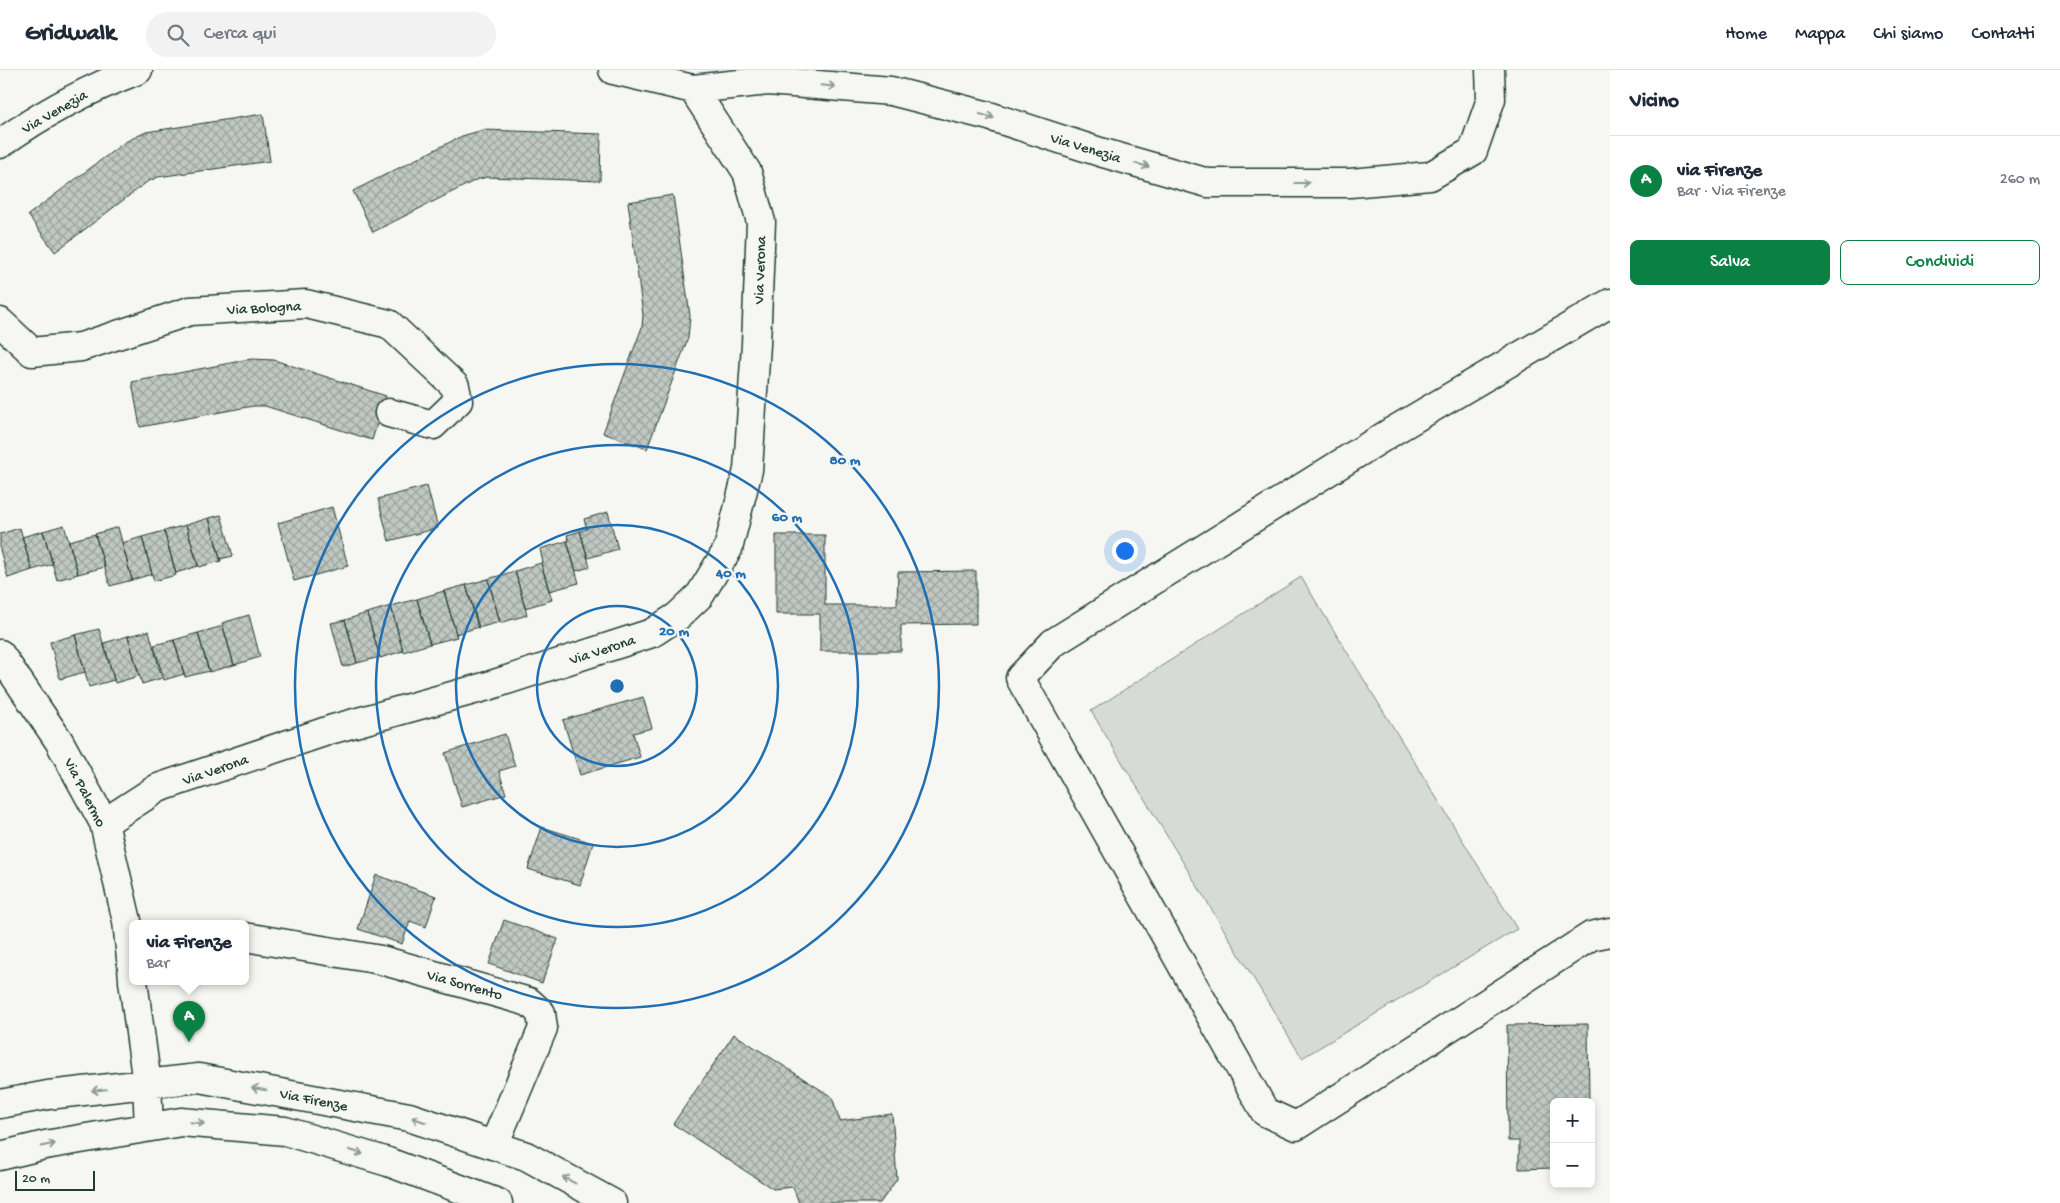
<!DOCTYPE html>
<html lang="it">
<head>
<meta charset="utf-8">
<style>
	body { margin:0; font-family:"Gochi Hand",sans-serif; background:#f2f2f3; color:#1f2937 }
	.controls { position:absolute; right:15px; bottom:15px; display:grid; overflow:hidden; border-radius:8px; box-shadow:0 2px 8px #0003 }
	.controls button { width:45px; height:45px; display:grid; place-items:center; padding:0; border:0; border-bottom:1px solid #e0e1e3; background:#fff; color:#1f2937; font:25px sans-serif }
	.scale { position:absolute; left:15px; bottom:12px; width:80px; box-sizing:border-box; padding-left:5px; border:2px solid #1f3d34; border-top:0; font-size:14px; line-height:18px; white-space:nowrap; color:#1f3d34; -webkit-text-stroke:4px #f6f6f2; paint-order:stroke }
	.you { position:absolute; left:1124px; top:480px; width:18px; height:18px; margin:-12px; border:4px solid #fff; border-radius:50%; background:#1a73e8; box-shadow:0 0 0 8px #1a73e833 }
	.badge { display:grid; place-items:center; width:32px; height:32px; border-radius:50%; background:#0b8043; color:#fff; font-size:16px; font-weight:700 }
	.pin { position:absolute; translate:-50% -41px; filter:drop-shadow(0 1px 2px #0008) }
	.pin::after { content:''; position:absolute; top:26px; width:18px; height:15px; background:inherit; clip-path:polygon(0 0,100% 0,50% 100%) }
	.popup { position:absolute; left:129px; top:850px; width:120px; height:65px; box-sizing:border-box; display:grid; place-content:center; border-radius:8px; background:#fff; filter:drop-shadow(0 1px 4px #0005); font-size:16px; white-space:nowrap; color:#747a83 }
	.popup b { font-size:19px; color:#1f2937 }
	.popup::after { content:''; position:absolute; left:50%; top:100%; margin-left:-10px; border:10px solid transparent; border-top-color:#fff }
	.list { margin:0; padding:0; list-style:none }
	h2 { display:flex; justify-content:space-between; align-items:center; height:65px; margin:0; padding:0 20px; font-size:21px }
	h2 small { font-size:16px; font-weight:400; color:#747a83 }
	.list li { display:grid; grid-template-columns:32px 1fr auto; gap:15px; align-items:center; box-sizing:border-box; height:90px; padding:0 20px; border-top:1px solid #e0e1e3 }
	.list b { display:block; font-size:19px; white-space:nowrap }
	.list p { margin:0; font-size:16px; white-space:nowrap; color:#747a83 }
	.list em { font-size:16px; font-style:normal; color:#747a83 }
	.actions { display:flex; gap:10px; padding:15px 20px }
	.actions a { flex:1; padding:11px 0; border:1px solid #0b8043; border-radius:8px; text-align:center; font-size:18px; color:#0b8043 }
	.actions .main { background:#0b8043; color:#fff }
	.icon { flex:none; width:28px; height:28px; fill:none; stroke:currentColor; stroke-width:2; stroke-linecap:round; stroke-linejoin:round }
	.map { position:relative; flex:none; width:1610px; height:1133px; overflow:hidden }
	header { display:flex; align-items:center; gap:30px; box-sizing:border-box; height:70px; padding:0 25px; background:#fff; border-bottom:1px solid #e0e1e3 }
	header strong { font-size:24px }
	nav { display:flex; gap:28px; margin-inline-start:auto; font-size:18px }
	.search { width:350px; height:45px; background:#f2f2f3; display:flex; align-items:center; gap:12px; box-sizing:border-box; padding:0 18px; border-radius:28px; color:#747a83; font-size:19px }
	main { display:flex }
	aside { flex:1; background:#fff }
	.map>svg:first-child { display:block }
</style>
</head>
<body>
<header>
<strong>Gridwalk</strong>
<div class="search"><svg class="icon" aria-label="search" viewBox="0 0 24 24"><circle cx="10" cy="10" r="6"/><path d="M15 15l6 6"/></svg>Cerca qui</div>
<nav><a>Home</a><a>Mappa</a><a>Chi siamo</a><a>Contatti</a></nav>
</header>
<main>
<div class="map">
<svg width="1610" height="1133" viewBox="0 0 1610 1133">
	<defs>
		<pattern id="building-cross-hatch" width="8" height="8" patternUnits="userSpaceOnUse" patternTransform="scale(1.25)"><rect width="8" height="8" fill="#c1c8c3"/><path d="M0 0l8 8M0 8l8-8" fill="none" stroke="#9ca49f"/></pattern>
	</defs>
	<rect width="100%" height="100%" fill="#f6f6f2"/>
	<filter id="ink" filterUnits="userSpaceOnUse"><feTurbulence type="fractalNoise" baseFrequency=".02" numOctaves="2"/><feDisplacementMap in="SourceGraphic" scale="10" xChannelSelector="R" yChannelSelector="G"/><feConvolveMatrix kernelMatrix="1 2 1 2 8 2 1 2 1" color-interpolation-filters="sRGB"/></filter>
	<g filter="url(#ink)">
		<path fill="#d6dbd6" stroke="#7a8c85" d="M 1301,507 L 1517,859 L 1302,988 L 1091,641 Z"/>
		<path fill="url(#building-cross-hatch)" stroke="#1f3d34" d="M 263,44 L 270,91 L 158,107 L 147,112 L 55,182 L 28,145 L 125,72 L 146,62 Z
			M 483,60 L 601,64 L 600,111 L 487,107 L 476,110 L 373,162 L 353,121 L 462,66 Z
			M 673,125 L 690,246 L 688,268 L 647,379 L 603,363 L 642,257 L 643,245 L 628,132 Z
			M 251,289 L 274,290 L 386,326 L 372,370 L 265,336 L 253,336 L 140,357 L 132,312 Z
			M 427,416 L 438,458 L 389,471 L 378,429 Z
			M 332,437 L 348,496 L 294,511 L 278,453 Z
			M 608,442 L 618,479 L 588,488 L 580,461 L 587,459 L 584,449 Z
			M 221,445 L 233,486 L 220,489 L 209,448 Z
			M 209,448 L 221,491 L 199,497 L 186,455 Z
			M 64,455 L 78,504 L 57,510 L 43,461 Z
			M 186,455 L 198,496 L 176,503 L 164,461 Z
			M 118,457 L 132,510 L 110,516 L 95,464 Z
			M 20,458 L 32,500 L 8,508 L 0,480 L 0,464 Z
			M 43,461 L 53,494 L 32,500 L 22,467 Z
			M 164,461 L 176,505 L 154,511 L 142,467 Z
			M 580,461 L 590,497 L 576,501 L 567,471 L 569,471 L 567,465 Z
			M 95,464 L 105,497 L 78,504 L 69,471 Z
			M 776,465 L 825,465 L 825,535 L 897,535 L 898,502 L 976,501 L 976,554 L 901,555 L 901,581 L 820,581 L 820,544 L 776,544 Z
			M 142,467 L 152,504 L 132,510 L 122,473 Z
			M 567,471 L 579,513 L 549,521 L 541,493 L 543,493 L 540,479 Z
			M 541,493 L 552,530 L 525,538 L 515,501 Z
			M 515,501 L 527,545 L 500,553 L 488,509 Z
			M 488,509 L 500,552 L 478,558 L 466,515 Z
			M 466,515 L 479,557 L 456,564 L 444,521 Z
			M 444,521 L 457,567 L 430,574 L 417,529 Z
			M 417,529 L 430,574 L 403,582 L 391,536 Z
			M 391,536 L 403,581 L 380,588 L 367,543 Z
			M 367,543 L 380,587 L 357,593 L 345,550 Z
			M 249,545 L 260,587 L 234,595 L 222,553 Z
			M 345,550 L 357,593 L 343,597 L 331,553 Z
			M 223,556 L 234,595 L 209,602 L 198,563 Z
			M 99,559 L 114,610 L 89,617 L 75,565 Z
			M 149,561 L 162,608 L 142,614 L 128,566 Z
			M 198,563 L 209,601 L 185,607 L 174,570 Z
			M 75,565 L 85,602 L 60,609 L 50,572 Z
			M 128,566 L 139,606 L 115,613 L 104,573 Z
			M 174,570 L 184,604 L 164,610 L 154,575 Z
			M 643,627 L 652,658 L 633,663 L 640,687 L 580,705 L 563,650 Z
			M 505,664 L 515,696 L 499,701 L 506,724 L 462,737 L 445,683 Z
			M 542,757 L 593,773 L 580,815 L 528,799 Z
			M 376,805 L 436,826 L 426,857 L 410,851 L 402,874 L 358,859 Z
			M 504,850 L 558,869 L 542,913 L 489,894 Z
			M 1588,954 L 1589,1032 L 1554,1032 L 1554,1098 L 1519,1099 L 1519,1071 L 1508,1071 L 1507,955 Z
			M 734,964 L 832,1027 L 840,1051 L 892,1044 L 897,1109 L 880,1133 L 799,1133 L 793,1117 L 773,1119 L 673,1054 Z"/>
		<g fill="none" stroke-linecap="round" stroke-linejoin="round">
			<g stroke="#1f3d34" stroke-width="31">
				<path id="minor" d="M 613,0 L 693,19 L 768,11 L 891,21 L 989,46 L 1100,82 L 1208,113 L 1350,113 L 1430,106 L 1473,81 L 1491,29 L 1490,0
					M 0,74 C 43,43 88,19 138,0
					M 1610,233 L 1393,361 L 1053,573 L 1020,608 L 1265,1042 L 1296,1056 L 1591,866 L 1610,862
					M 0,252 L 32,282 L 81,277 L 190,241 L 306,234 L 389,254 L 455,316 L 458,331 L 433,355 L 389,343
					M 0,584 L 59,671 L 104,753 L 127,851 L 133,908
					M 104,753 L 158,718 L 333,659 L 488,616 L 652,563 L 678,546 L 700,525 L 728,479 L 748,400 L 756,274 L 761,152 L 747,102 L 693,19
					M 245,867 L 381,890 L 529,932 L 541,943 L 543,958 L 494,1075
					M 133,911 L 147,1014 L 149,1057
					M 0,1034 L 48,1025 L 199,1008 L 409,1047 L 526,1086 L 612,1133
					M 0,1086 L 45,1075 L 181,1052 L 285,1061 L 388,1092 L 498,1133"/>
			</g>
			<use href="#minor" stroke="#f6f6f2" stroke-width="28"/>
		</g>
		<defs><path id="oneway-shaft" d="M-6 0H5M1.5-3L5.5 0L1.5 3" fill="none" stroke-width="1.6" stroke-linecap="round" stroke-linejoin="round" transform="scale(1.25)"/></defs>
		<g stroke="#8a9a93">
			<use href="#oneway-shaft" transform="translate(828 16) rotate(5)"/>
			<use href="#oneway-shaft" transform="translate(987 46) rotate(16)"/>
			<use href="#oneway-shaft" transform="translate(1142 95) rotate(16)"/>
			<use href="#oneway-shaft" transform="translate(1302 113)"/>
			<use href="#oneway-shaft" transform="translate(259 1019) rotate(-170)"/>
			<use href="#oneway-shaft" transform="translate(99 1020) rotate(174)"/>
			<use href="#oneway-shaft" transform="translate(419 1050) rotate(-161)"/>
			<use href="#oneway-shaft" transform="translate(197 1053) rotate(5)"/>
			<use href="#oneway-shaft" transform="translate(48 1075) rotate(-11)"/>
			<use href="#oneway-shaft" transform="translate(356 1082) rotate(17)"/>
			<use href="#oneway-shaft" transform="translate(569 1110) rotate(-152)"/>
		</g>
	</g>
	<g fill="none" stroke="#1f6fb2" stroke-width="2.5">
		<circle cx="617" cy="616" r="80"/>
		<circle cx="617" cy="616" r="161"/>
		<circle cx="617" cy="616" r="241"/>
		<circle cx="617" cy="616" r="322"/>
	</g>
	<g text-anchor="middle" stroke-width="4.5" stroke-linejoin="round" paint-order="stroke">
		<g font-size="15" fill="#1f3d34" stroke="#f6f6f2">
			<text transform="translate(54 41) rotate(-30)" y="5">Via Venezia</text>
			<text transform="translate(1086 77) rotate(17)" y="5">Via Venezia</text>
			<text transform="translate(759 200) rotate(-88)" y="5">Via Verona</text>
			<text transform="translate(264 237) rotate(-3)" y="5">Via Bologna</text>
			<text transform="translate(602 579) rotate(-18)" y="5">Via Verona</text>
			<text transform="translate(215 699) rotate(-19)" y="5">Via Verona</text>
			<text transform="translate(86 722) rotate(63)" y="5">Via Palermo</text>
			<text transform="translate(465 914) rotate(16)" y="5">Via Sorrento</text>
			<text transform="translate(314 1029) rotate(11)" y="5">Via Firenze</text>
		</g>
	</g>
	<circle cx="617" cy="616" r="8" fill="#1f6fb2" stroke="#f6f6f2" stroke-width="2.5"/>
	<g font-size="15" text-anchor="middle" font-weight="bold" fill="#1f6fb2" stroke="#f6f6f2" stroke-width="4.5" stroke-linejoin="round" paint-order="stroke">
		<text x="845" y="394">80 m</text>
		<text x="787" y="451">60 m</text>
		<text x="731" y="507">40 m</text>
		<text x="674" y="565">20 m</text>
	</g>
</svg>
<div class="controls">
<button>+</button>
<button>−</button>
</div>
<div class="scale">20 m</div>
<div class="you"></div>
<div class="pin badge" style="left:189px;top:972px">A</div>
<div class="popup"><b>via Firenze</b>Bar</div>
</div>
<aside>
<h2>Vicino<small></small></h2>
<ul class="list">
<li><span class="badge">A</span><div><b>via Firenze</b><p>Bar · Via Firenze</p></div><em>260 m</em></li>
</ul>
<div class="actions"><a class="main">Salva</a><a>Condividi</a></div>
</aside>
</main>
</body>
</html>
